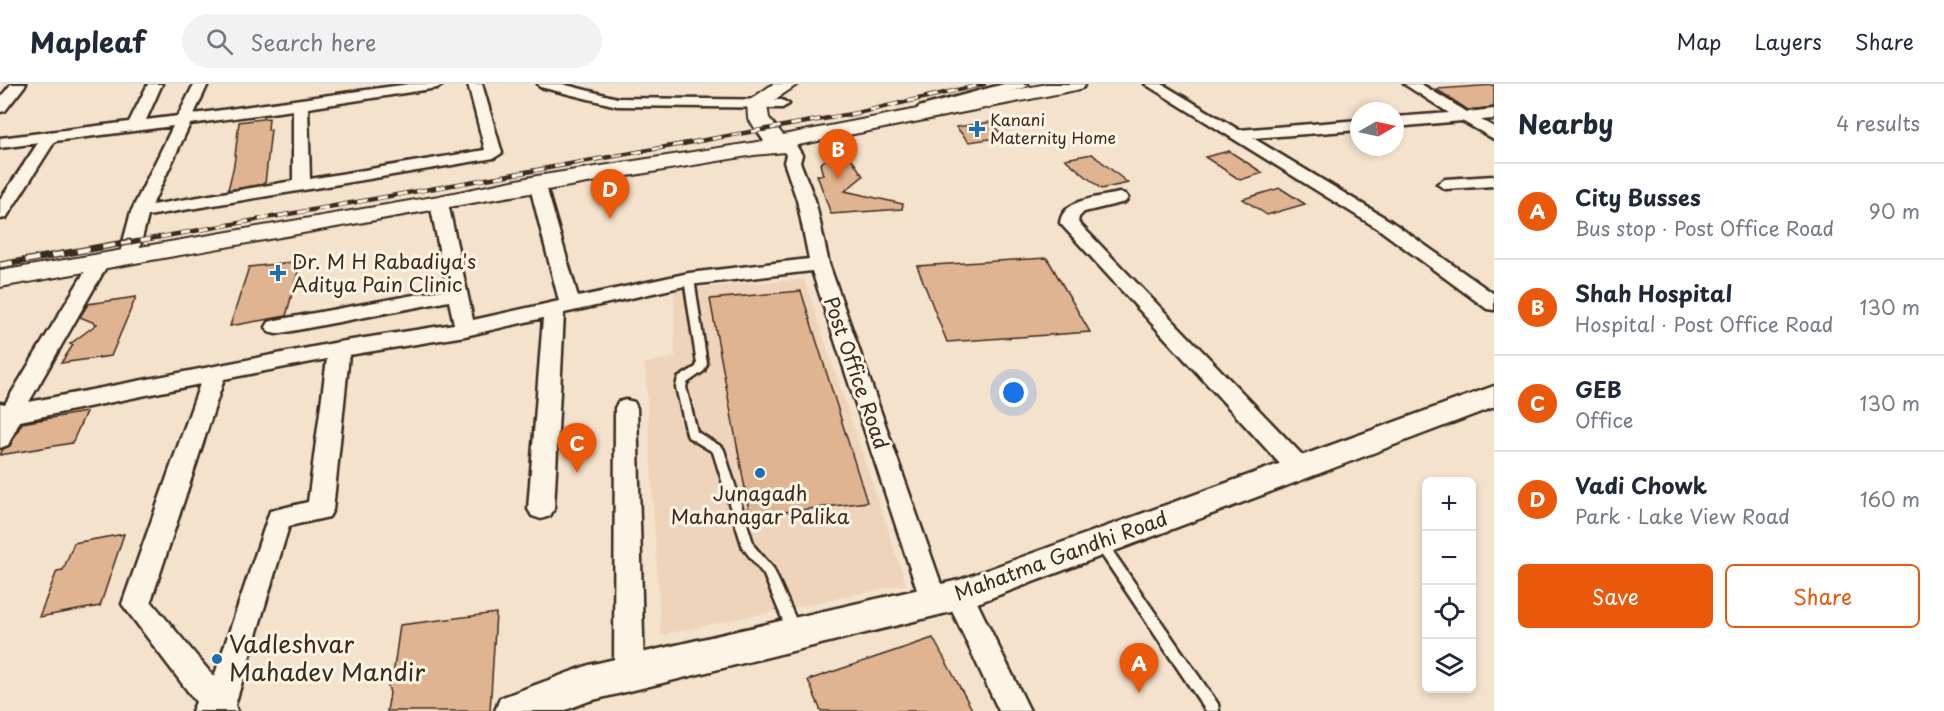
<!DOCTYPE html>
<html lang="en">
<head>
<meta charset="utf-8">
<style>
	body { margin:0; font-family:"Playpen Sans",sans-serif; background:#f2f2f3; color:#1f2937 }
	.controls { position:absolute; right:18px; bottom:18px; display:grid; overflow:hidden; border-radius:9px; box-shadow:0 3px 9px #0003 }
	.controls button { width:54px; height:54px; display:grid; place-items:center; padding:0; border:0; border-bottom:2px solid #e0e1e3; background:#fff; color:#1f2937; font:30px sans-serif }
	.compass { position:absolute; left:1350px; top:18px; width:54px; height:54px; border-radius:50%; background:#fff; box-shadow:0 3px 9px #0003; rotate:81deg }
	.you { position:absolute; left:1014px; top:309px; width:21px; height:21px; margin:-15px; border:4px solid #fff; border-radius:50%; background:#1a73e8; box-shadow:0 0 0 9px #1a73e833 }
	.badge { display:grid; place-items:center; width:39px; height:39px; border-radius:50%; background:#ea580c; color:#fff; font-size:20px; font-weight:700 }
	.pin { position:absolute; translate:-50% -50px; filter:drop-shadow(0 2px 3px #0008) }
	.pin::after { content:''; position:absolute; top:32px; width:21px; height:18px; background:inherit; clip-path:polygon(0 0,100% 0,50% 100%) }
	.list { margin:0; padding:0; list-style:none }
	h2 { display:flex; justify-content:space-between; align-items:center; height:78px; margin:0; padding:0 24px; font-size:26px }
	h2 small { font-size:20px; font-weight:400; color:#747a83 }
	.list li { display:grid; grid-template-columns:39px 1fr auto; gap:18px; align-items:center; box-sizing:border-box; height:96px; padding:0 24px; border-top:2px solid #e0e1e3 }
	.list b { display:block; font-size:22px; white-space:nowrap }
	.list p { margin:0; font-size:20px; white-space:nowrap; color:#747a83 }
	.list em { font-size:20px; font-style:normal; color:#747a83 }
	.actions { display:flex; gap:12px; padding:18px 24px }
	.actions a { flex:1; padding:14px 0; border:2px solid #ea580c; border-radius:9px; text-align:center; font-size:21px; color:#ea580c }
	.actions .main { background:#ea580c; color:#fff }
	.icon { flex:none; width:33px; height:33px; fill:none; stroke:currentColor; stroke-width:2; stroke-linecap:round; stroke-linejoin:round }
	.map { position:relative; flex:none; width:1494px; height:627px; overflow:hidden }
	header { display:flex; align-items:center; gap:36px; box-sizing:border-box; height:84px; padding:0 30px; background:#fff; border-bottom:2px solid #e0e1e3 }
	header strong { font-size:28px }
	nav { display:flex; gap:33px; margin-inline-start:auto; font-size:21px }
	.search { width:420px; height:54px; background:#f2f2f3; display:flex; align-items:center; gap:15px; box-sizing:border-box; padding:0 21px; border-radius:33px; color:#747a83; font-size:22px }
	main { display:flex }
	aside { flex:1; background:#fff }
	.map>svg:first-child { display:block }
</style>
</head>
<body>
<header>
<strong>Mapleaf</strong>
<div class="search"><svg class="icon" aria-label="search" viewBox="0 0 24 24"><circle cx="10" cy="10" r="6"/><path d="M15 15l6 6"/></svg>Search here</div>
<nav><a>Map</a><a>Layers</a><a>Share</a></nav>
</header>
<main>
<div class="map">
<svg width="1494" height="627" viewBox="0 0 1494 627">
	<rect width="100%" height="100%" fill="#f4e2cc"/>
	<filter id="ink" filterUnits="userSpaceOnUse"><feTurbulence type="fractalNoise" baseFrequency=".0167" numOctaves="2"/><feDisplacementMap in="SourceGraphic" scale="12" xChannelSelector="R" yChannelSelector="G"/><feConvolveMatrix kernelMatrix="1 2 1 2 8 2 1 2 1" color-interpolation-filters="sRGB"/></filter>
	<g filter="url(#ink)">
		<path fill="#eed4ba" d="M 804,195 L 906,500 L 661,551 L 645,279 L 675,273 L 674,206 Z"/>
		<path fill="#e0b491" stroke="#3b2a1e" stroke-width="1.5" d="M 1494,1 L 1494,23 L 1468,26 L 1436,5 Z
			M 269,34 L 268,46 L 271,45 L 265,100 L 228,106 L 234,81 L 239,38 Z
			M 990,38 L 1004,53 L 969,58 L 956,43 Z
			M 843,62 L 863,92 L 845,107 L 903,120 L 902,125 L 831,130 L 817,91 L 823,91 L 820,80 Z
			M 1229,67 L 1263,89 L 1240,96 L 1205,73 Z
			M 1092,70 L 1128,99 L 1101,105 L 1065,75 Z
			M 1280,104 L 1305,120 L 1267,131 L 1243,115 Z
			M 1047,174 L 1090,248 L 947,258 L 917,182 Z
			M 301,177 L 286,232 L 230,242 L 249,183 Z
			M 801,207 L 867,418 L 750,432 L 710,215 Z
			M 136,213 L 111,272 L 61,279 L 73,261 L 70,260 L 97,240 L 80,233 L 88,220 Z
			M 86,328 L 72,359 L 0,371 L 3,365 L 10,362 L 22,339 Z
			M 124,450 L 100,522 L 39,533 L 57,487 L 63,486 L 74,459 Z
			M 496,529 L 490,627 L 387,627 L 390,609 L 387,598 L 393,591 L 400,541 Z
			M 933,554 L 973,627 L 821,627 L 808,596 Z"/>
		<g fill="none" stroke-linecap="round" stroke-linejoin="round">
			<g stroke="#3b2a1e" stroke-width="5">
				<path id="service" d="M 689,192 L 694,195 L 707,280 L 704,287 L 687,299 L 686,303 L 697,348 L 722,363 L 724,366 L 754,462 L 773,484 L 801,547 L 799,551 L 794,553 L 789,551 L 764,491 L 743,464 L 713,368 L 688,353 L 687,350 L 676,303 L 678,294 L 696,283 L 697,280 L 684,195 Z
					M 1101,455 L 1105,456 L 1218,620 L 1219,627 L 1206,627 L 1097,464 L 1095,460 L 1097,456 Z"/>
			</g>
			<g stroke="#3b2a1e" stroke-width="5">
				<path id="minor" d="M 11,0 L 26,0 L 5,27 L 0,28 L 0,14 Z
					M 148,0 L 162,0 L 146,36 L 178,32 L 194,0 L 208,0 L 194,30 L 409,0 L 444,0 L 437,4 L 308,24 L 310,95 L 485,66 L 468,0 L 482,0 L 502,69 L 494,74 L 148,132 L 137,173 L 128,179 L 119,173 L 131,128 L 173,42 L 55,57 L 6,134 L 0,135 L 0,116 L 38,59 L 0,64 L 0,54 L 129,38 ZM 293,26 L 293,97 L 152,121 L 190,40 Z
					M 538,0 L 562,0 L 617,14 L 782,16 L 789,20 L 782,24 L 617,22 L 540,3 Z
					M 1004,0 L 1028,0 L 1026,3 L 924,31 L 916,26 L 919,23 Z
					M 1145,0 L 1162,0 L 1239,46 L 1359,36 L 1359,46 L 1253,54 L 1392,138 L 1494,210 L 1494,226 L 1487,225 L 1380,146 Z
					M 1404,0 L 1421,0 L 1467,28 L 1494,25 L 1494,35 L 1481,36 L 1494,43 L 1494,55 L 1462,37 L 1395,43 L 1395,33 L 1449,29 Z
					M 788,56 L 794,58 L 802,71 L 800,78 L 815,116 L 829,180 L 945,511 L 949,502 L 959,499 L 969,502 L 1030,627 L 999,627 L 946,514 L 943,524 L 933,527 L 923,524 L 812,187 L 689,201 L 564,229 L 554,425 L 550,432 L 541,435 L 532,432 L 528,425 L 543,234 L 465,252 L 349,271 L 333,426 L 329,433 L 289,442 L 235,621 L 237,627 L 192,627 L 196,618 L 122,520 L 200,300 L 20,337 L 8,361 L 0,364 L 0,319 L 5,320 L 93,174 L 107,174 L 109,178 L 29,318 L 339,258 L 454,240 L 449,217 L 276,250 L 269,248 L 266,243 L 269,238 L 276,236 L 447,205 L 430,119 L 439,114 L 448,119 L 473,236 L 559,217 L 529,99 L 537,94 L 545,99 L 578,213 L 689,189 L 809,175 L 797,116 L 784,78 L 786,71 L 780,61 ZM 327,275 L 308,418 L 270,427 L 214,593 L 151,517 L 224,295 Z
					M 1494,92 L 1494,102 L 1445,105 L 1437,100 L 1445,95 Z
					M 1119,109 L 1125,110 L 1128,114 L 1125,118 L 1084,128 L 1079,133 L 1078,138 L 1309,378 L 1312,385 L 1309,392 L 1300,394 L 1291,392 L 1060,139 C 1063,114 1099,114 1119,109 Z
					M 626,316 L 634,318 L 637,324 L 644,590 L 640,600 L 629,604 L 618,600 L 614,590 L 615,324 L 618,318 Z"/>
			</g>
			<g stroke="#3b2a1e" stroke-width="5">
				<path id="tertiary" d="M 1494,302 L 1494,323 L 959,526 L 589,617 L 563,627 L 495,627 L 500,614 L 589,581 L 959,496 Z"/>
			</g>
			<g stroke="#3b2a1e" stroke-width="4">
				<path id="secondary" d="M 773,0 L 798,0 L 767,21 L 769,34 L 783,51 L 1047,0 L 1086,0 L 1083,4 L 1076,6 L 788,63 L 785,68 L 754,71 C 502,112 251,159 0,203 L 0,187 L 439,112 L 537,92 L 764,57 L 748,34 L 747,18 Z"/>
			</g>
			<use href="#service" fill="#fcf5e5" fill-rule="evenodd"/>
			<use href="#minor" fill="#fcf5e5" fill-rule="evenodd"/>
			<use href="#tertiary" fill="#fcf5e5" fill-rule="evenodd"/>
			<use href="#secondary" fill="#fcf5e5" fill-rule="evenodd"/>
			<g stroke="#3b2a1e" stroke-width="4.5">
				<path id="rail-far1" d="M 121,160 L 857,29 L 984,0"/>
			</g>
			<g stroke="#3b2a1e" stroke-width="7">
				<path id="rail" d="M 0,181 L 129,158"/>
			</g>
			<use href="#rail-far1" stroke="#fcf5e5" stroke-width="3" stroke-dasharray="10" stroke-linecap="butt"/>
			<use href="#rail" stroke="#fcf5e5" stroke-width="4.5" stroke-dasharray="13" stroke-linecap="butt"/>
		</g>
	</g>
	<g fill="#1f6fb2" stroke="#fcf5e5" stroke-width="2">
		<path d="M974 36h6v6h6v6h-6v6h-6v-6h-6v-6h6z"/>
		<path d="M275 180h6v6h6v6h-6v6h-6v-6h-6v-6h6z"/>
		<circle cx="760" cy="389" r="6"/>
		<circle cx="217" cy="575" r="6"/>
	</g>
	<g text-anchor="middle" stroke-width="6" stroke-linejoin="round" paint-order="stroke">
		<g font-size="16" fill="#3b2a1e" stroke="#fcf5e5" text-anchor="start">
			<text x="990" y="42">Kanani<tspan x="990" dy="18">Maternity Home</tspan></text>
		</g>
		<g font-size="20" fill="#3b2a1e" stroke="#fcf5e5" text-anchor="start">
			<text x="292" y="185">Dr. M H Rabadiya's<tspan x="292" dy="23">Aditya Pain Clinic</tspan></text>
			<text x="760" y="417" text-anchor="middle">Junagadh<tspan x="760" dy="23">Mahanagar Palika</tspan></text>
		</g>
		<g font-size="20" fill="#3b2a1e" stroke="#fcf5e5">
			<text transform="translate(856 289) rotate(71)" y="7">Post Office Road</text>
			<text transform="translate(1061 472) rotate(-20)" y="7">Mahatma Gandhi Road</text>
		</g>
		<g font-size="24" fill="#3b2a1e" stroke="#fcf5e5" text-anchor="start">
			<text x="229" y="569">Vadleshvar<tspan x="229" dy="28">Mahadev Mandir</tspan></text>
		</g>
	</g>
</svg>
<div class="controls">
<button>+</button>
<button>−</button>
<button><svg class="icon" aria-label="locate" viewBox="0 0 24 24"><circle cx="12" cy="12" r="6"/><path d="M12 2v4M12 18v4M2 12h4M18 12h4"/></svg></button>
<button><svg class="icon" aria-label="layers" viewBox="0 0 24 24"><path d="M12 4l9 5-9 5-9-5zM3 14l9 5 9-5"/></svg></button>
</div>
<svg class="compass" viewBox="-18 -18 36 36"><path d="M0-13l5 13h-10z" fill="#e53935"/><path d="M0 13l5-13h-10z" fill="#747a83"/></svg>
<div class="you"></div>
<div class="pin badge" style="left:1139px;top:609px">A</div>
<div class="pin badge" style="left:838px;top:95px">B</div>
<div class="pin badge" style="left:577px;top:389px">C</div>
<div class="pin badge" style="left:610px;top:135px">D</div>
</div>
<aside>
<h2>Nearby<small>4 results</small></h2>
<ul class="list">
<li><span class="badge">A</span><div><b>City Busses</b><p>Bus stop · Post Office Road</p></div><em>90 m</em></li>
<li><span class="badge">B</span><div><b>Shah Hospital</b><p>Hospital · Post Office Road</p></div><em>130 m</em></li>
<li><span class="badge">C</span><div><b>GEB</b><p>Office</p></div><em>130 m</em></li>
<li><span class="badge">D</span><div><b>Vadi Chowk</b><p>Park · Lake View Road</p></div><em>160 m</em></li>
</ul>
<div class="actions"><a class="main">Save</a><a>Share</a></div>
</aside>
</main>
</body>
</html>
